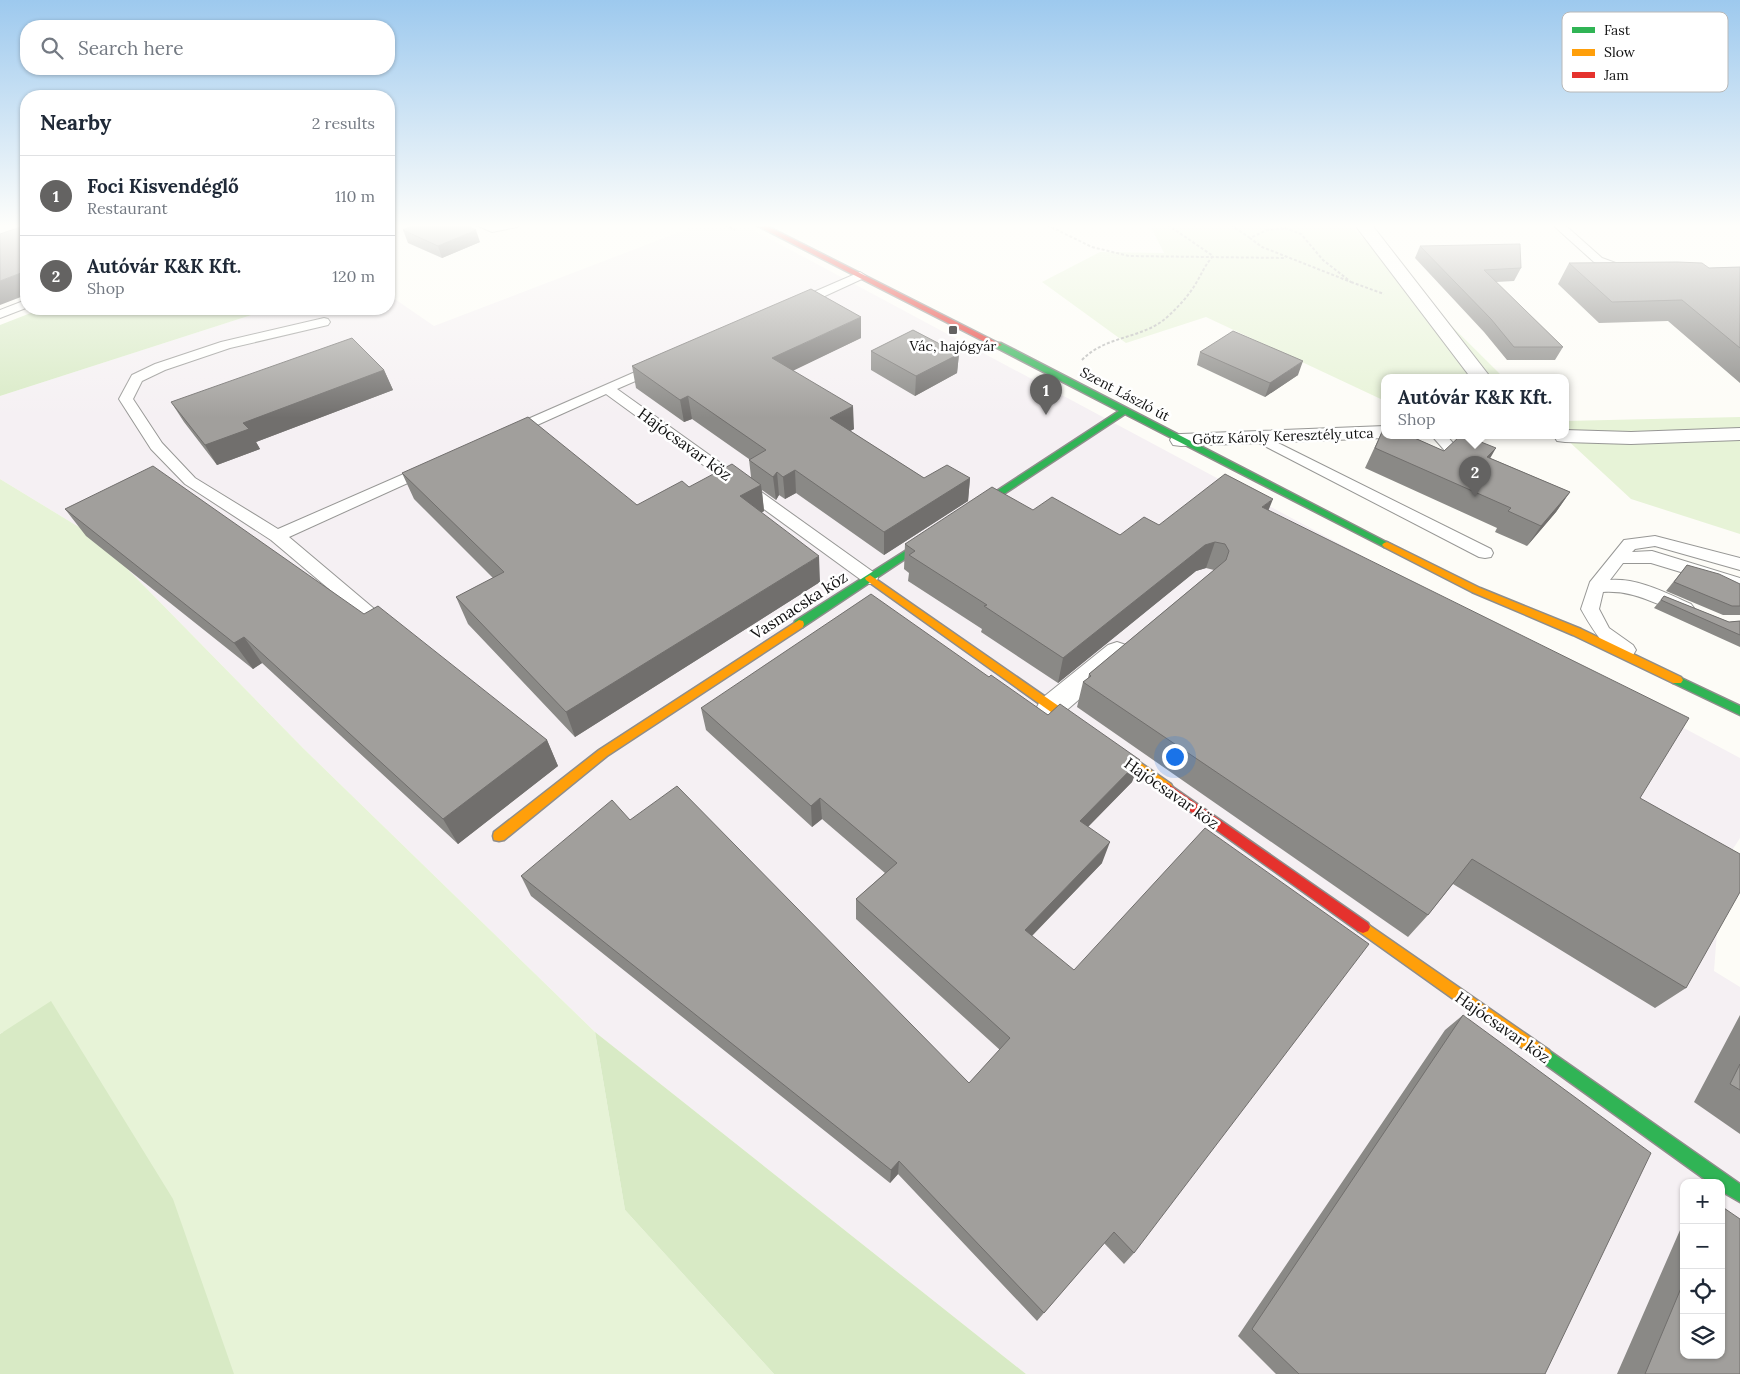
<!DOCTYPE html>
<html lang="en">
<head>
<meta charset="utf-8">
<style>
	body { margin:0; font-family:Lora,serif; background:#f6f6f7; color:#1f2937 }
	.controls { position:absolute; right:15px; bottom:15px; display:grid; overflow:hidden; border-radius:10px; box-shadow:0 1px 4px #0004 }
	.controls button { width:45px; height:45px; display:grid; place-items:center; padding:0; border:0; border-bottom:1px solid #e0e1e3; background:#fff; color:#1f2937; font:25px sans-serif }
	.you { position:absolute; left:1174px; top:756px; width:18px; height:18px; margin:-12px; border:4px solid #fff; border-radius:50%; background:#1a73e8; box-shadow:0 0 0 8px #1a73e833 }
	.badge { display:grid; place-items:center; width:32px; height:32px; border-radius:50%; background:#646362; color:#fff; font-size:16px; font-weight:700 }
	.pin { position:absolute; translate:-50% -41px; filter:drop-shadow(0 1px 2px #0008) }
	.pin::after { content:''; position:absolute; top:26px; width:18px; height:15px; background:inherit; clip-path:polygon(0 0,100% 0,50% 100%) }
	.popup { position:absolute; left:1381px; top:374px; width:188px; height:65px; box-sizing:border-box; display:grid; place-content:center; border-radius:10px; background:#fff; filter:drop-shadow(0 1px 4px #0005); font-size:16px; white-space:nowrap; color:#747a83 }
	.popup b { font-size:19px; color:#1f2937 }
	.popup::after { content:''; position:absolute; left:50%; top:100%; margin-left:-10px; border:10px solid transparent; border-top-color:#fff }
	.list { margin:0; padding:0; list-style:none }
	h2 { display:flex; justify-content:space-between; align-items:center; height:65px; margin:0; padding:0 20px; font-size:21px }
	h2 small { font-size:16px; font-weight:400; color:#747a83 }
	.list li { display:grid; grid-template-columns:32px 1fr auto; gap:15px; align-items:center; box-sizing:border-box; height:80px; padding:0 20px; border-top:1px solid #e0e1e3 }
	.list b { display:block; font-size:19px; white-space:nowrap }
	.list p { margin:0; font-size:16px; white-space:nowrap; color:#747a83 }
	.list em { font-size:16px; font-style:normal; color:#747a83 }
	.icon { flex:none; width:28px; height:28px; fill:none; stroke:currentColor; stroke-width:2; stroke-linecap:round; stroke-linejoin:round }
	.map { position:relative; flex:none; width:1740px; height:1374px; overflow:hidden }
	.search { position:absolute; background:#fff; box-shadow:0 1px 4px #0004; left:20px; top:20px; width:375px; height:55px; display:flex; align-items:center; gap:12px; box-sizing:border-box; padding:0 18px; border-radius:20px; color:#747a83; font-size:19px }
	.panel { position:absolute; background:#fff; box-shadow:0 1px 4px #0004; left:20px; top:90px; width:375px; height:225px; border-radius:20px }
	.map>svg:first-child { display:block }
</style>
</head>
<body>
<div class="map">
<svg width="1740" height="1374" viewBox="0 0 1740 1374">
	<rect width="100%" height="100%" fill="#fdfcf7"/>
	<path fill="#f5f0f3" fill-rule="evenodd" d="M 698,225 L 744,225 L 1740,758 L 1740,838 L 1722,866 L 1714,971 L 1740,987 L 1740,1374 L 1026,1374 L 595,1032 L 303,748 L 97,538 L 0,479 L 0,396 L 270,309 L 389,309 L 389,295 L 434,326 ZM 1684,1183 L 1721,1183 L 1721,1355 L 1684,1355 Z"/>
	<path fill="#e7f3d7" d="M 1150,225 L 1350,225 L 1504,378 L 1385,378 L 1385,401 L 1206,317 L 1126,343 L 1042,282 L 1100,252 L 1164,253 Z
		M 1740,417 L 1740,534 L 1631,499 L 1563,436 L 1565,436 L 1565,421 Z
		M 0,479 L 97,538 L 303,748 L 595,1032 L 625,1210 L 774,1374 L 78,1374 L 3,1032 L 0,1034 Z"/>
	<path fill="#d8eac5" d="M 41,309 L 270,309 L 0,396 L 0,325 Z
		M 51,1001 L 173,1199 L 234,1374 L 0,1374 L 0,1034 Z
		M 595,1032 L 1026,1374 L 774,1374 L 625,1210 Z"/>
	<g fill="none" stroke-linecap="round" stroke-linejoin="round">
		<g stroke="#979795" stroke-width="2">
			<path id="lane" d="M 476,225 L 518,225 L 517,227 L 492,232 Z
				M 1565,225 L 1602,258 L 1632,269 L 1634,271 L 1628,274 L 1594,262 L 1554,226 Z
				M 860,272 L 866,276 L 864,278 L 801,307 L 797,308 L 791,304 L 793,301 Z
				M 26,300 L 26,308 L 0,318 L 0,310 Z
				M 324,318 L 328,319 L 330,322 L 328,325 L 230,348 L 165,370 L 142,381 L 133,399 L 162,443 L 195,478 L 278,529 L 422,466 L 432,466 L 435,469 L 432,472 L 289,537 L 385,618 L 388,622 L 385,626 L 379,628 L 373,626 L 271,540 L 185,484 L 151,449 L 119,399 L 132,375 L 155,364 L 221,342 Z
				M 658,362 L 665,366 L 663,369 L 617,389 L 876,574 L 878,578 L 876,582 L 870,584 L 864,582 L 606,394 L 515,435 L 505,435 L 503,432 L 505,429 Z
				M 1258,433 L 1491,549 L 1493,553 L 1491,557 L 1485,558 L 1479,557 L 1253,440 L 1251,437 L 1253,434 Z
				M 1432,436 L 1447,436 L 1458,449 L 1456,452 L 1446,452 Z
				M 1655,536 L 1740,558 L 1740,570 L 1655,546 L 1635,549 L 1632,552 L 1652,551 L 1740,578 L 1740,590 L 1651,563 L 1623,563 L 1610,580 C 1638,578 1666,593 1691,604 L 1694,608 L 1691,612 L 1685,614 C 1655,605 1636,590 1603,592 L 1599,609 L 1609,628 L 1633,645 L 1636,650 L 1633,655 C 1610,662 1590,625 1581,609 L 1590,582 L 1624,540 Z"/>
		</g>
		<g stroke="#979795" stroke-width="2">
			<path id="street" d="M 1355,225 L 1372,225 L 1491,378 L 1471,378 Z
				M 1385,426 L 1385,436 L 1392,436 L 1385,438 L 1181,446 L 1173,445 L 1170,440 L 1173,435 L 1181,434 Z
				M 1740,428 L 1740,440 L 1631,444 L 1565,442 L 1557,441 L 1554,436 L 1565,436 L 1565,430 L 1631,432 Z
				M 1117,642 L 1126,645 L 1130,652 L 1126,659 L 1061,715 L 1051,718 L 1041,715 L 1037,707 L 1041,699 L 1108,645 Z"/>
		</g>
		<g stroke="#8e8d8b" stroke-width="3">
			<path id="fast" d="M 995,343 L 1001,343 L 1392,545 L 1390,547 L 1384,547 L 1125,414 L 972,515 L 966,515 L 966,511 L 1119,411 L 995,347 Z
				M 935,532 L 940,535 L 938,537 L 803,627 L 795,627 L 794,624 L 795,621 Z
				M 1677,676 L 1740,706 L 1740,715 L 1673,683 L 1671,680 Z
				M 1544,1047 L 1740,1184 L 1740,1202 L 1721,1191 L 1721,1183 L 1710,1183 L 1539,1060 L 1536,1055 L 1539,1050 Z"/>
		</g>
		<g stroke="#8e8d8b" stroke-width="3">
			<path id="slow" d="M 1387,542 L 1480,588 L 1581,629 L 1681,677 L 1683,680 L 1681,683 L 1673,683 L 1573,635 L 1472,592 L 1384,547 L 1382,545 L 1384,543 Z
				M 870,575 L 1171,784 L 1173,788 L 1171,792 L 1167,793 L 1163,792 L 866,580 L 865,578 Z
				M 799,620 L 803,621 L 804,624 L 803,627 L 607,756 L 504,840 L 499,841 L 494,840 L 493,836 L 494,832 L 599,750 Z
				M 1363,921 L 1549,1050 L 1552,1055 L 1549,1060 L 1544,1063 L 1539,1060 L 1358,931 L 1356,927 L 1358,923 Z"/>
		</g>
		<g stroke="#8e8d8b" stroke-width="3">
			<path id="jam" d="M 756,225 L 765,225 L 1002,345 L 995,347 Z
				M 1167,783 L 1368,923 L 1370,927 L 1368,931 L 1363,933 L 1358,931 L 1163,792 L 1161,788 L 1163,784 Z"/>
		</g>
		<path stroke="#b9b9b8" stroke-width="2" stroke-dasharray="3 2" stroke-linecap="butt" d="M 725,225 L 735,230
			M 905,225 L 912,225
			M 1047,225 L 1092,247 L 1129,256 L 1286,258
			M 1231,225 L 1250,238
			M 1285,228 L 1301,234 L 1323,260 L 1351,282 L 1262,247 L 1250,238 L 1267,230 Z
			M 1351,282 L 1384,294
			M 1082,360 C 1104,337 1136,339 1161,322 C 1174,312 1186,299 1195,285 C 1201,275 1205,265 1213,256 L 1168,225"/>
		<use href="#lane" fill="#fffffe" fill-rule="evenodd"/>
		<use href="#street" fill="#fffffe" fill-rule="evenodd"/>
		<use href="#fast" fill="#30b455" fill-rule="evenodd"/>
		<use href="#slow" fill="#ff9f0a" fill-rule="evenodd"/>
		<use href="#jam" fill="#e5322d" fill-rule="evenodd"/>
	</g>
	<path fill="#8a8986" d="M 403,230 L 480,242 L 442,258 L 408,243 Z
		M 1420,246 L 1521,268 L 1514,281 L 1496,282 L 1563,347 L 1555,360 L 1507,360 L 1484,332 L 1415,258 Z
		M 1569,263 L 1709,268 L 1740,267 L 1740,383 L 1668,321 L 1599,323 L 1558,284 Z
		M 861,338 L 793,370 L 854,429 L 850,431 L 924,478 L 970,478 L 968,501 L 884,555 L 796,493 L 785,499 L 779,495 L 776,500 L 762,490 L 764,511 L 761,513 L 820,582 L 575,737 L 468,624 L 456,597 L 493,578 L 414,499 L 402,473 L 637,505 L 689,487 L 751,477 L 749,459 L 692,419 L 684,422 L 636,388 L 632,366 Z
		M 871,351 L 959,354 L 957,373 L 915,396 L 871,370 Z
		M 1200,352 L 1298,375 L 1265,397 L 1197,365 Z
		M 384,370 L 393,390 L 256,442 L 260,449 L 217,465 L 184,422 L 171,402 Z
		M 1385,425 L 1444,451 L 1490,458 L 1570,492 L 1556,512 L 1527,546 L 1495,532 L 1497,528 L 1365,468 Z
		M 65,509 L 364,614 L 547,740 L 558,766 L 458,844 L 262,663 L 253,669 L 86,536 Z
		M 1033,510 L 1120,535 L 1159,525 L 1268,510 L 1640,798 L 1686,988 L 1655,1008 L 1453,884 L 1428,915 L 1408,937 L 1077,707 L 1083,682 L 1088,678 L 1089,674 L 1214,570 L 1206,568 L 1196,571 L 1058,683 L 981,632 L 982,629 L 908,581 L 909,573 L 904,569 L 905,544 Z
		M 1687,565 L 1740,584 L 1740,615 L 1723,615 L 1666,591 Z
		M 1664,596 L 1729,622 L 1740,621 L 1740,647 L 1654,608 Z
		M 989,677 L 1048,715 L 1140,760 L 1132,782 L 1088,827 L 1102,863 L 1032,936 L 1134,1253 L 1124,1264 L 1104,1243 L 1037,1321 L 898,1174 L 890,1183 L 531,896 L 521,876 L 630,820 L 969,1083 L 1000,1050 L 856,919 L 856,899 L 885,873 L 822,819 L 812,827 L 706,730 L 701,708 Z
		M 1463,1015 L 1545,1374 L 1276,1374 L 1238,1336 L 1445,1030 Z
		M 1740,1015 L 1740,1134 L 1694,1102 Z
		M 1684,1221 L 1684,1355 L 1740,1374 L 1617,1374 Z"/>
	<path fill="#716f6d" d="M 476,230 L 480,242 L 442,258 L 438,246 Z
		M 26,271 L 26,295 L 0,305 L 0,281 Z
		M 861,317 L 861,338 L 774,380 L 772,358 Z
		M 959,354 L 957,373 L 915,396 L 916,376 Z
		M 1303,361 L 1298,375 L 1265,397 L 1270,383 Z
		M 384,370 L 393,390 L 256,442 L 260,449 L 217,465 L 205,445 L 243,423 Z
		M 688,396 L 692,419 L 684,422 L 680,400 Z
		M 853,406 L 854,429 L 831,441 L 830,418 Z
		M 1496,448 L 1484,469 L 1487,457 Z
		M 795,470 L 796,493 L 785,499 L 783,477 Z
		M 777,472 L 779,495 L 776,500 L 773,477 Z
		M 970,478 L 968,501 L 884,555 L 884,532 Z
		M 761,485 L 764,511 L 743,523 L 740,496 Z
		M 1570,492 L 1556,512 L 1527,546 L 1541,526 Z
		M 1273,499 L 1263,524 L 1262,507 Z
		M 1215,542 L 1206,568 L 1196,571 L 1058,683 L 1063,658 L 1205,545 Z
		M 819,556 L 820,582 L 575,737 L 566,712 Z
		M 244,637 L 262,663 L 253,669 L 234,643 Z
		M 547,740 L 558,766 L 458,844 L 443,819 Z
		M 1140,760 L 1132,782 L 1074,841 L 1080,821 Z
		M 820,798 L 822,819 L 812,827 L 811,806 Z
		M 1110,842 L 1102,863 L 1020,948 L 1025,930 Z
		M 899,1161 L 898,1174 L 890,1183 L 891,1170 Z"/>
	<path fill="#a19f9c" stroke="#716f6d" d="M 26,225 L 26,271 L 0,281 L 0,234 Z
		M 415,225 L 466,225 L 476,230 L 438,246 L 403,230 Z
		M 1520,244 L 1521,268 L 1484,270 L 1563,347 L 1514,347 L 1491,319 L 1420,246 Z
		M 1677,262 L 1702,263 L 1709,268 L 1740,267 L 1740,348 L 1682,300 L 1612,302 L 1569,263 Z
		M 811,289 L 861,317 L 772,358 L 853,406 L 830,418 L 924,478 L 947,465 L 970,478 L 884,532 L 795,470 L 783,477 L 777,472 L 773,477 L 749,460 L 766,450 L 688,396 L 680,400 L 632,366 Z
		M 913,330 L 959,354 L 916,376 L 871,351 Z
		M 1233,331 L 1303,361 L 1270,383 L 1200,352 Z
		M 352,338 L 384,370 L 243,423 L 249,429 L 205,445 L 171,402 Z
		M 528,417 L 637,505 L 682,481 L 689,487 L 732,464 L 761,485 L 740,496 L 819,556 L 566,712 L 456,597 L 504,572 L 402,473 Z
		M 1385,425 L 1385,436 L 1410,436 L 1444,451 L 1460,436 L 1466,436 L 1496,448 L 1487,457 L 1570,492 L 1541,526 L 1508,511 L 1511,508 L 1375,448 Z
		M 153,466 L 364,614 L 378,606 L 547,740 L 443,819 L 244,637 L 234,643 L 65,509 Z
		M 1225,474 L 1273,499 L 1262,507 L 1689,718 L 1640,798 L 1740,854 L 1740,892 L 1686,988 L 1472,859 L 1428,915 L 1083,682 L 1091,676 L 1089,674 L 1226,560 L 1229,551 L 1225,544 L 1215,542 L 1205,545 L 1063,658 L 984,606 L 987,605 L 909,555 L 915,551 L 905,544 L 992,487 L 1033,510 L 1052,497 L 1120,535 L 1144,517 L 1159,525 Z
		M 1687,565 L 1719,574 L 1740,584 L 1740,606 L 1732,606 L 1674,582 Z
		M 871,594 L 989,677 L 991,675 L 1048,715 L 1060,704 L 1140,760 L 1080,821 L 1110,842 L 1025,930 L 1074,970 L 1205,828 L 1369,944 L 1134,1253 L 1114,1232 L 1044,1313 L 899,1161 L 891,1170 L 521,876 L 612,800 L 630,820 L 677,786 L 969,1083 L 1010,1038 L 856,899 L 897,863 L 820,798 L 811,806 L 701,708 Z
		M 1664,596 L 1729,622 L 1740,621 L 1740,635 L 1661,600 Z
		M 1463,1015 L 1651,1153 L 1545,1374 L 1299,1374 L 1252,1329 Z
		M 1740,1064 L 1740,1090 L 1730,1084 Z
		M 1721,1206 L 1740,1219 L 1740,1374 L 1645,1374 L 1684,1281 L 1684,1355 L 1721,1355 Z"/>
	<linearGradient id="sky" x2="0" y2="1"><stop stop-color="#9dc9ee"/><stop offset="0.54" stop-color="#fefefb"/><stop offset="1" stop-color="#fefefb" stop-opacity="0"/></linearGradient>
	<rect width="1740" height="418" fill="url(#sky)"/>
	<rect fill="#646362" stroke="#fff" stroke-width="2" x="948" y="325" width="10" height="10" rx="2.5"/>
	<g text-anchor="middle" stroke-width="5" stroke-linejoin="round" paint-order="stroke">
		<g font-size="14" fill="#111" stroke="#fff">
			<text x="953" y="351">Vác, hajógyár</text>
		</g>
		<g font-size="14" fill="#111" stroke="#fff">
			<text transform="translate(1125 394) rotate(28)" y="5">Szent László út</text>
			<text transform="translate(1283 436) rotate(-2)" y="5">Götz Károly Keresztély utca</text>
		</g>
		<g font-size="16" fill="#111" stroke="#fff">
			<text transform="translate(685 444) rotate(36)" y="6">Hajócsavar köz</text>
			<text transform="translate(799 605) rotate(-33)" y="6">Vasmacska köz</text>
			<text transform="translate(1172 793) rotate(35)" y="6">Hajócsavar köz</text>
			<text transform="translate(1503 1027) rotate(35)" y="6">Hajócsavar köz</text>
		</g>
	</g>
	<rect x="1562" y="12" width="166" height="80" rx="8" fill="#fff" stroke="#b8b8b8" stroke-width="1"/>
	<rect x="1572" y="27" width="23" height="6" fill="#30b455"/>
	<rect x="1572" y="49" width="23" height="7" fill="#ff9f0a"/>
	<rect x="1572" y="72" width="23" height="6" fill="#e5322d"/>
	<g font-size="14" fill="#111">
		<text x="1604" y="35">Fast</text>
		<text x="1604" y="57">Slow</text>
		<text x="1604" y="80">Jam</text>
	</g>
</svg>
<div class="controls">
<button>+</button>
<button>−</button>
<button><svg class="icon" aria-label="locate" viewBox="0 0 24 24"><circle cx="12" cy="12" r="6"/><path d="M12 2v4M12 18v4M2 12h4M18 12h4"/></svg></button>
<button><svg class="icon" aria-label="layers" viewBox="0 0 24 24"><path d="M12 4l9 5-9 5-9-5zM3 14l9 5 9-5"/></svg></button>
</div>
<div class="you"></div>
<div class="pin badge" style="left:1046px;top:415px">1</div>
<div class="pin badge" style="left:1475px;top:497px">2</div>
<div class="popup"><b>Autóvár K&amp;K Kft.</b>Shop</div>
<div class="search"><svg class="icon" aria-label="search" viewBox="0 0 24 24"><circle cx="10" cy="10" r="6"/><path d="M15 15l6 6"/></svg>Search here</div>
<section class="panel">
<h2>Nearby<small>2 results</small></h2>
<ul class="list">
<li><span class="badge">1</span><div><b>Foci Kisvendéglő</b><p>Restaurant</p></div><em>110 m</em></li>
<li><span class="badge">2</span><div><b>Autóvár K&amp;K Kft.</b><p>Shop</p></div><em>120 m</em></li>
</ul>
</section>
</div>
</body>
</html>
